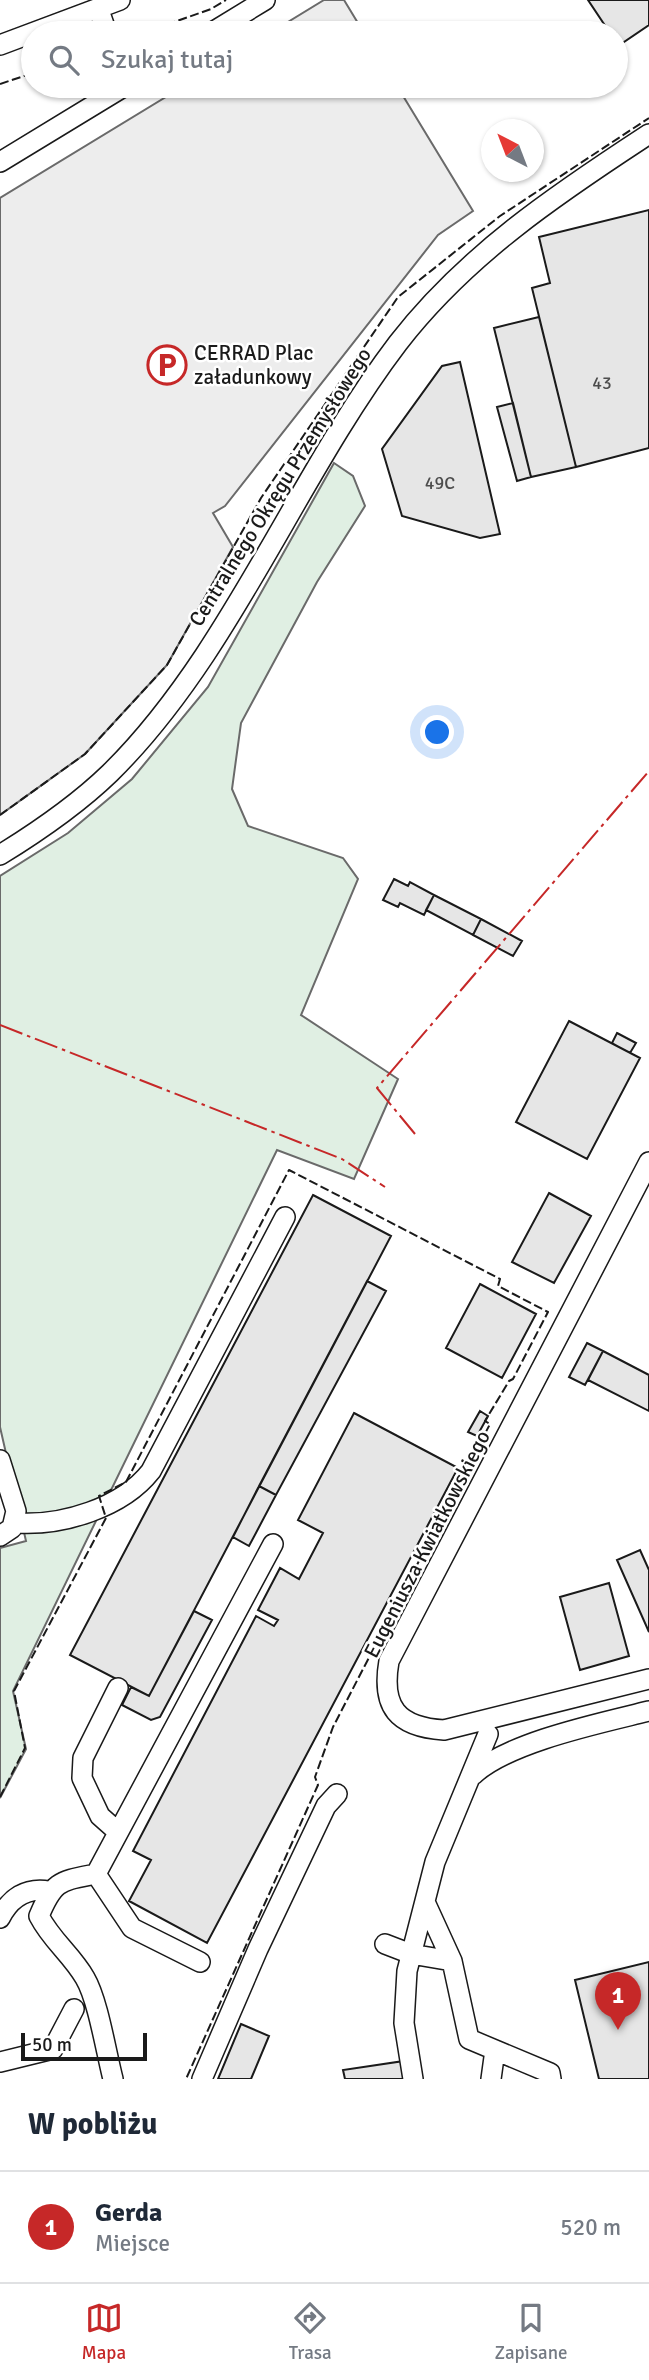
<!DOCTYPE html>
<html lang="pl">
<head>
<meta charset="utf-8">
<style>
	body { margin:0; font-family:Signika,sans-serif; background:#f2f2f3; color:#1f2937 }
	.compass { position:absolute; left:481px; top:119px; width:63px; height:63px; border-radius:50%; background:#fff; box-shadow:0 2px 5px #0004; rotate:318deg }
	.scale { position:absolute; left:21px; bottom:18px; width:126px; box-sizing:border-box; padding-left:7px; border:4px solid #1a1a1a; border-top:0; font-size:19px; line-height:24px; white-space:nowrap; color:#1a1a1a; -webkit-text-stroke:5px #fff; paint-order:stroke }
	.you { position:absolute; left:438px; top:733px; width:24px; height:24px; margin:-18px; border:5px solid #fff; border-radius:50%; background:#1a73e8; box-shadow:0 0 0 10px #1a73e833 }
	.badge { display:grid; place-items:center; width:46px; height:46px; border-radius:50%; background:#c62828; color:#fff; font-size:23px; font-weight:700 }
	.pin { position:absolute; translate:-50% -58px; filter:drop-shadow(0 2px 4px #0008) }
	.pin::after { content:''; position:absolute; top:37px; width:24px; height:21px; background:inherit; clip-path:polygon(0 0,100% 0,50% 100%) }
	.list { margin:0; padding:0; list-style:none }
	h2 { display:flex; justify-content:space-between; align-items:center; height:91px; margin:0; padding:0 28px; font-size:30px }
	h2 small { font-size:23px; font-weight:400; color:#747a83 }
	.list li { display:grid; grid-template-columns:46px 1fr auto; gap:21px; align-items:center; box-sizing:border-box; height:112px; padding:0 28px; border-top:2px solid #e0e1e3 }
	.list b { display:block; font-size:26px; white-space:nowrap }
	.list p { margin:0; font-size:23px; white-space:nowrap; color:#747a83 }
	.list em { font-size:23px; font-style:normal; color:#747a83 }
	.icon { flex:none; width:38px; height:38px; fill:none; stroke:currentColor; stroke-width:2; stroke-linecap:round; stroke-linejoin:round }
	.map { position:relative; flex:none; width:649px; height:2079px; overflow:hidden }
	.search { position:absolute; background:#fff; box-shadow:0 2px 5px #0004; left:21px; right:21px; top:21px; height:77px; display:flex; align-items:center; gap:18px; box-sizing:border-box; padding:0 24px; border-radius:38px; color:#747a83; font-size:26px }
	.sheet { height:203px; background:#fff }
	nav { display:flex; justify-content:space-around; align-items:center; box-sizing:border-box; height:98px; border-top:2px solid #e0e1e3; background:#fff; font-size:19px; color:#747a83 }
	nav a { display:grid; justify-items:center; gap:4px }
	nav .on { color:#c62828 }
	.map>svg:first-child { display:block }
</style>
</head>
<body>
<div class="map">
<svg width="649" height="2079" viewBox="0 0 649 2079">
	<rect width="100%" height="100%" fill="#fff"/>
	<path fill="#e0efe3" stroke="#6a6a6a" stroke-width="2" d="M 334,463 L 353,476 L 365,506 L 317,582 L 241,723 L 232,789 L 248,826 L 343,858 L 358,879 L 301,1015 L 398,1079 L 354,1179 L 277,1150 L 13,1691 L 26,1749 L 0,1798 L 0,1548 L 26,1541 L 0,1427 L 0,876 L 68,833 L 132,779 L 208,687 Z"/>
	<path fill="#ededed" stroke="#6a6a6a" stroke-width="2" d="M 324,0 L 344,0 L 364,33 L 270,33 Z
		M 184,86 L 397,86 L 473,211 L 438,235 L 225,506 L 213,513 L 233,547 L 167,665 L 85,754 L 0,815 L 0,198 Z"/>
	<path fill="#e6e6e6" stroke="#1a1a1a" stroke-width="2" d="M 588,0 L 649,0 L 649,25 L 618,46 L 616,33 L 610,33 Z
		M 649,210 L 649,448 L 576,467 L 532,288 L 550,283 L 539,237 Z
		M 539,317 L 576,467 L 531,477 L 494,328 Z
		M 460,362 L 500,534 L 480,538 L 402,516 L 382,449 L 442,366 Z
		M 513,403 L 531,477 L 517,481 L 497,407 Z
		M 394,879 L 408,886 L 410,882 L 434,895 L 424,915 L 400,903 L 398,907 L 383,900 Z
		M 434,895 L 481,919 L 473,935 L 426,910 Z
		M 481,919 L 522,941 L 513,956 L 473,935 Z
		M 569,1021 L 640,1058 L 587,1159 L 516,1122 Z
		M 617,1033 L 636,1043 L 630,1053 L 612,1043 Z
		M 549,1193 L 591,1216 L 554,1283 L 512,1262 Z
		M 313,1195 L 391,1236 L 149,1696 L 70,1655 Z
		M 367,1281 L 386,1291 L 276,1495 L 259,1486 Z
		M 480,1284 L 536,1314 L 502,1378 L 446,1348 Z
		M 587,1343 L 603,1351 L 585,1385 L 569,1377 Z
		M 603,1351 L 649,1375 L 649,1411 L 588,1380 Z
		M 480,1411 L 488,1416 L 477,1436 L 468,1432 Z
		M 354,1413 L 458,1468 L 207,1943 L 129,1901 L 151,1860 L 133,1851 L 256,1616 L 274,1626 L 278,1620 L 258,1610 L 280,1568 L 299,1579 L 323,1533 L 298,1520 Z
		M 259,1486 L 276,1495 L 249,1546 L 233,1537 Z
		M 640,1550 L 649,1570 L 649,1632 L 617,1560 Z
		M 609,1583 L 629,1656 L 580,1670 L 560,1597 Z
		M 194,1611 L 212,1620 L 160,1717 L 151,1720 L 122,1705 L 131,1687 L 149,1696 Z
		M 649,1962 L 649,2079 L 599,2079 L 575,1980 Z
		M 241,2024 L 269,2036 L 251,2079 L 218,2079 Z
		M 404,2061 L 407,2079 L 345,2079 L 343,2070 Z"/>
	<g fill="none" stroke-linecap="round" stroke-linejoin="round">
		<g stroke="#1a1a1a" stroke-width="22">
			<path id="minor" d="M 99,10 L 107,33
				M 211,33 L 265,0
				M 0,45 L 120,0
				M 0,162 L 125,86
				M 0,855 C 39,831 77,805 110,773 C 230,655 296,477 398,343 C 466,255 557,194 649,134
				M 649,1162 L 389,1661 C 381,1707 397,1727 444,1730 L 649,1679
				M 0,1460 L 16,1511 L 12,1528 L 0,1536
				M 16,1523 C 62,1526 122,1508 151,1471 L 285,1217
				M 118,1688 L 83,1758 L 82,1778 L 100,1816 L 118,1832
				M 473,1775 C 508,1742 601,1723 649,1711
				M 96,1874 L 132,1928 L 200,1962
				M 425,1902 L 452,1961 L 469,2039 L 550,2073 L 551,2079
				M 0,1918 C 10,1898 26,1887 49,1891
				M 385,1944 L 411,1954 L 452,1961
				M 0,2062 L 53,2049 L 74,2009
				M 113,2079 C 106,2052 98,2000 85,1978 C 71,1954 52,1941 39,1916 C 54,1880 60,1881 96,1874 L 273,1544
				M 202,2079 L 258,1949 L 326,1806 L 337,1794
				M 413,2079 L 404,2023 L 407,1971 L 435,1862 L 488,1734
				M 491,2079 L 495,2050"/>
		</g>
		<use href="#minor" stroke="#fff" stroke-width="19"/>
		<path stroke="#1a1a1a" stroke-width="2" stroke-dasharray="9 3.5" stroke-linecap="butt" d="M 143,33 L 211,9 L 226,0
			M 0,84 L 33,73
			M 0,815 L 85,754 L 167,665 L 261,498 L 398,297 L 500,216 L 649,118
			M 0,1797 L 25,1748 L 14,1691 L 106,1518 L 99,1496 L 126,1482 L 289,1170 L 500,1279 L 498,1286 L 548,1312 L 513,1379 L 509,1381 L 485,1421 L 490,1424 L 333,1727 L 315,1777 L 318,1785 L 186,2079"/>
		<path stroke="#c62828" stroke-width="2" stroke-dasharray="24 5 3.5 5" stroke-linecap="butt" d="M 0,1025 L 342,1159 L 385,1187
			M 415,1134 L 377,1088 L 649,771"/>
	</g>
	<defs>
		<g id="parking-ring" transform="scale(2.0125)"><circle r="9.5" fill="#fff" stroke="#c62828" stroke-width="1.5"/><path d="M-3.5-5.5H1a3.5 3.5 0 0 1 0 7H-1V5.5H-3.5ZM-1-3.4V-.6H.8a1.4 1.4 0 0 0 0-2.8Z" fill="#c62828"/></g>
	</defs>
	<g fill-rule="evenodd">
		<use href="#parking-ring" x="167" y="365"/>
	</g>
	<g text-anchor="middle" stroke-width="5" stroke-linejoin="round" paint-order="stroke">
		<g font-size="18" fill="#4d4d4d">
			<text x="602" y="389">43</text>
			<text x="440" y="489">49C</text>
		</g>
		<g font-size="21" fill="#1a1a1a" stroke="#fff" text-anchor="start">
			<text x="194" y="360">CERRAD Plac<tspan x="194" dy="24">załadunkowy</tspan></text>
		</g>
		<g font-size="21" fill="#1a1a1a" stroke="#fff">
			<text transform="translate(280 487) rotate(-58)" y="7">Centralnego Okręgu Przemysłowego</text>
			<text transform="translate(427 1544) rotate(-63)" y="7">Eugeniusza Kwiatkowskiego</text>
		</g>
	</g>
</svg>
<svg class="compass" viewBox="-18 -18 36 36"><path d="M0-13l5 13h-10z" fill="#e53935"/><path d="M0 13l5-13h-10z" fill="#747a83"/></svg>
<div class="scale">50 m</div>
<div class="you"></div>
<div class="pin badge" style="left:618px;top:2030px">1</div>
<div class="search"><svg class="icon" aria-label="search" viewBox="0 0 24 24"><circle cx="10" cy="10" r="6"/><path d="M15 15l6 6"/></svg>Szukaj tutaj</div>
</div>
<section class="sheet">
<h2>W pobliżu<small></small></h2>
<ul class="list">
<li><span class="badge">1</span><div><b>Gerda</b><p>Miejsce</p></div><em>520 m</em></li>
</ul>
</section>
<nav>
<a class="on"><svg class="icon" aria-label="map" viewBox="0 0 24 24"><path d="M3 6l6-2 6 2 6-2v14l-6 2-6-2-6 2zM9 4v14M15 6v14"/></svg>Mapa</a>
<a><svg class="icon" aria-label="directions" viewBox="0 0 24 24"><path d="M12 3l9 9-9 9-9-9zM9 14v-3h6M13 9l2 2-2 2"/></svg>Trasa</a>
<a><svg class="icon" aria-label="saved" viewBox="0 0 24 24"><path d="M7 4h10v16l-5-4-5 4z"/></svg>Zapisane</a>
</nav>
</body>
</html>
